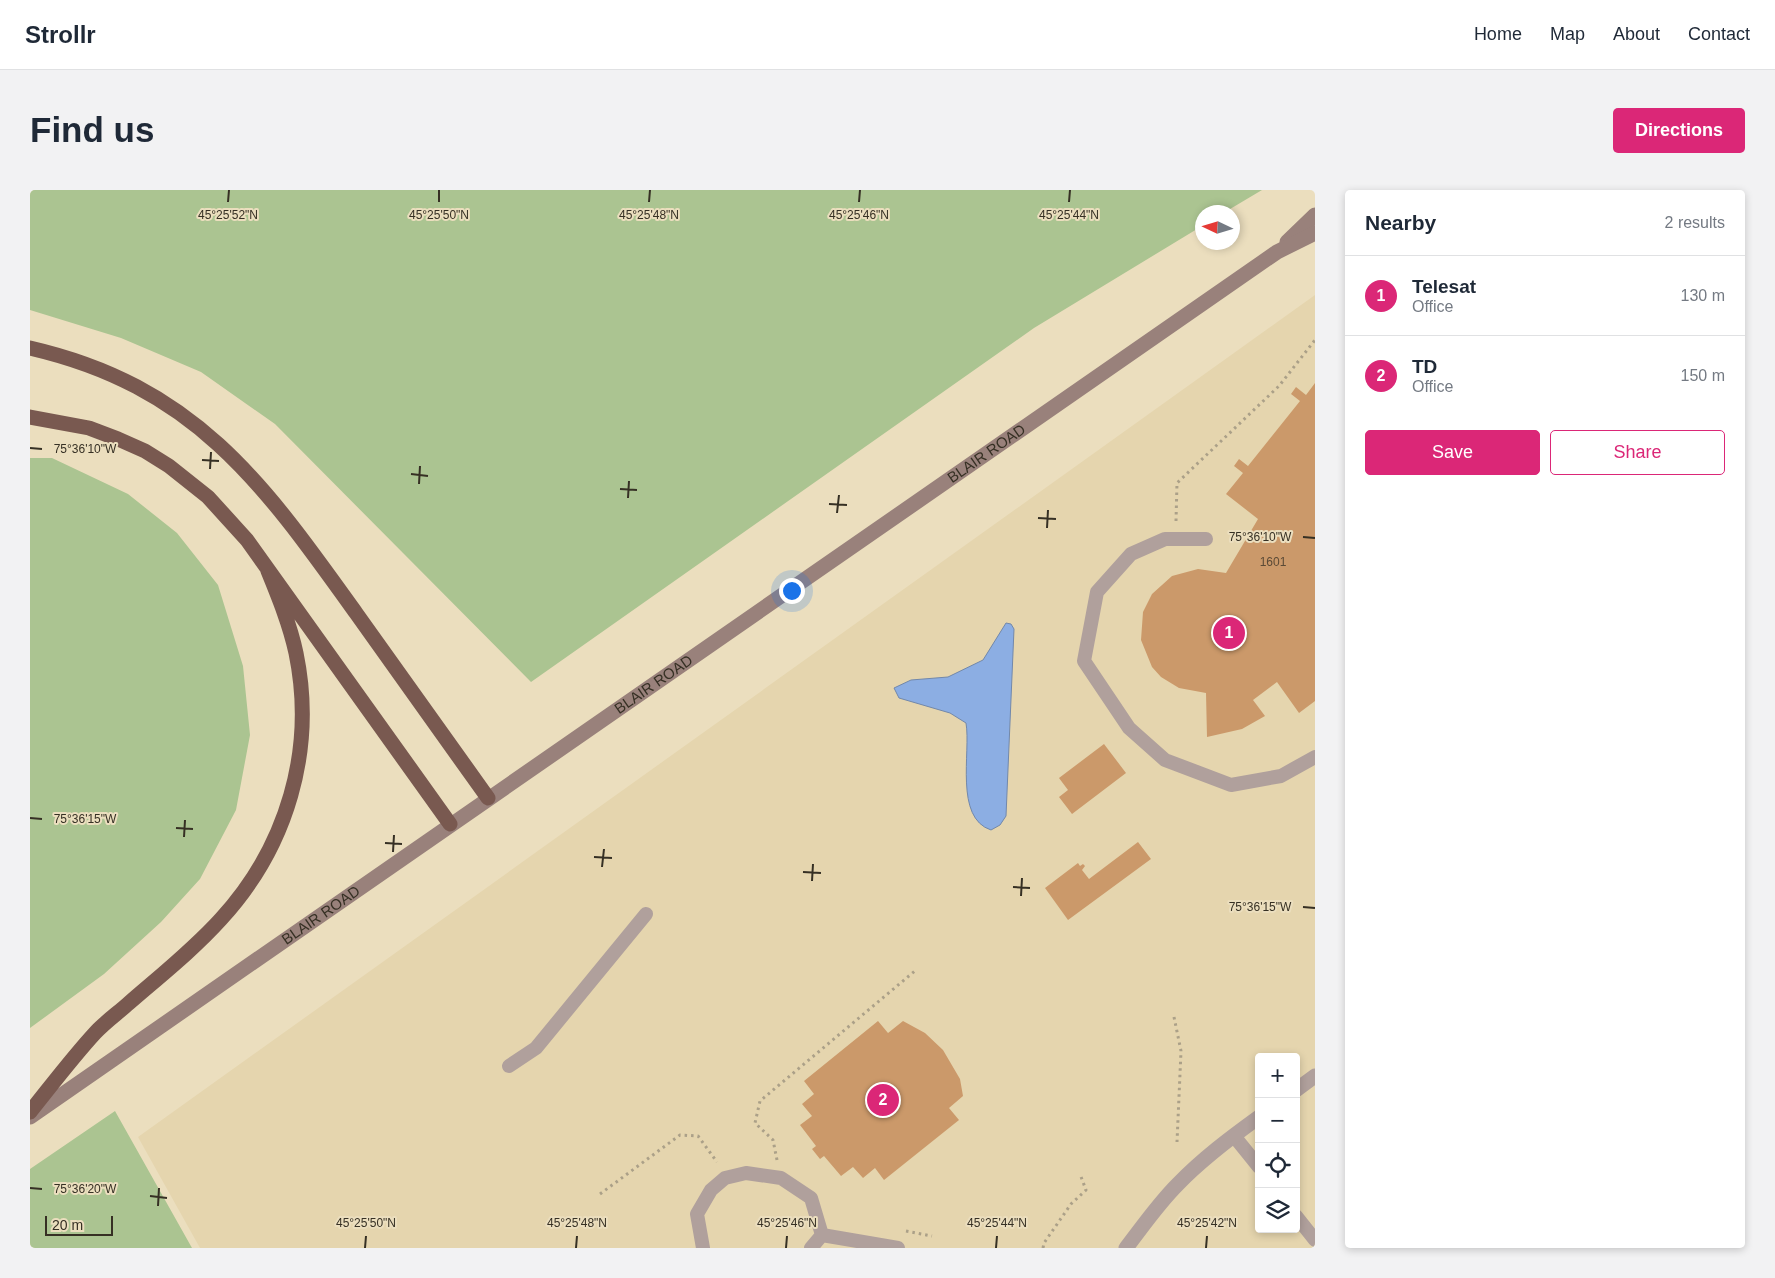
<!DOCTYPE html>
<html lang="en">
<head>
<meta charset="utf-8">
<style>
	body { margin:0; font-family:Arial,sans-serif; background:#f2f2f3; color:#1f2937 }
	.controls { position:absolute; right:15px; bottom:15px; display:grid; overflow:hidden; border-radius:5px; box-shadow:0 2px 8px #0003 }
	.controls button { width:45px; height:45px; display:grid; place-items:center; padding:0; border:0; border-bottom:1px solid #e0e1e3; background:#fff; color:#1f2937; font:25px sans-serif }
	.compass { position:absolute; left:1165px; top:15px; width:45px; height:45px; border-radius:50%; background:#fff; box-shadow:0 2px 8px #0003; rotate:274deg }
	.scale { position:absolute; left:15px; bottom:12px; width:68px; box-sizing:border-box; padding-left:5px; border:2px solid #363024; border-top:0; font-size:14px; line-height:18px; white-space:nowrap; color:#363024; -webkit-text-stroke:4px #ebdebe; paint-order:stroke }
	.you { position:absolute; left:761px; top:400px; width:18px; height:18px; margin:-12px; border:4px solid #fff; border-radius:50%; background:#1a73e8; box-shadow:0 0 0 8px #1a73e833 }
	.badge { display:grid; place-items:center; width:32px; height:32px; border-radius:50%; background:#db2777; color:#fff; font-size:16px; font-weight:700 }
	.pin { position:absolute; translate:-50% -50%; border:2px solid #fff; box-shadow:0 1px 5px #0006 }
	.list { margin:0; padding:0; list-style:none }
	h2 { display:flex; justify-content:space-between; align-items:center; height:65px; margin:0; padding:0 20px; font-size:21px }
	h2 small { font-size:16px; font-weight:400; color:#747a83 }
	.list li { display:grid; grid-template-columns:32px 1fr auto; gap:15px; align-items:center; box-sizing:border-box; height:80px; padding:0 20px; border-top:1px solid #e0e1e3 }
	.list b { display:block; font-size:19px; white-space:nowrap }
	.list p { margin:0; font-size:16px; white-space:nowrap; color:#747a83 }
	.list em { font-size:16px; font-style:normal; color:#747a83 }
	.actions { display:flex; gap:10px; padding:15px 20px }
	.actions a { flex:1; padding:11px 0; border:1px solid #db2777; border-radius:5px; text-align:center; font-size:18px; color:#db2777 }
	.actions .main { background:#db2777; color:#fff }
	.icon { flex:none; width:28px; height:28px; fill:none; stroke:currentColor; stroke-width:2; stroke-linecap:round; stroke-linejoin:round }
	.map { position:relative; flex:none; width:1285px; height:1058px; overflow:hidden; border-radius:5px }
	header { display:flex; align-items:center; gap:30px; box-sizing:border-box; height:70px; padding:0 25px; background:#fff; border-bottom:1px solid #e0e1e3 }
	header strong { font-size:24px }
	nav { display:flex; gap:28px; margin-inline-start:auto; font-size:18px }
	.intro { display:flex; align-items:center; justify-content:space-between; box-sizing:border-box; height:120px; padding:0 30px }
	h1 { margin:0; font-size:35px }
	.button { padding:12px 22px; border-radius:5px; background:#db2777; color:#fff; font-size:18px; font-weight:700 }
	main { display:flex; gap:30px; padding:0 30px }
	aside { flex:1; background:#fff; border-radius:5px; box-shadow:0 2px 8px #0003 }
	.map>svg:first-child { display:block }
</style>
</head>
<body>
<header>
<strong>Strollr</strong>
<nav><a>Home</a><a>Map</a><a>About</a><a>Contact</a></nav>
</header>
<div class="intro"><h1>Find us</h1><a class="button">Directions</a></div>
<main>
<div class="map">
<svg width="1285" height="1058" viewBox="0 0 1285 1058">
	<rect width="100%" height="100%" fill="#ebdebe"/>
	<path fill="#e5d5ae" fill-rule="evenodd" d="M 1285,105 L 1285,1058 L 170,1058 L 108,947 ZM 1229,867 L 1266,867 L 1266,1039 L 1229,1039 Z"/>
	<path fill="#abc491" d="M 0,0 L 1232,0 L 1195,22 L 1172,22 L 1172,36 L 1004,138 L 501,492 L 245,234 L 171,182 L 91,148 L 0,120 Z
		M 0,268 L 22,268 L 98,304 L 147,343 L 188,395 L 213,476 L 220,545 L 206,620 L 170,689 L 131,732 L 74,784 L 0,838 Z
		M 85,921 L 162,1058 L 0,1058 L 0,979 Z"/>
	<path fill="#8caee3" stroke="#7288aa" d="M 976,433 L 981,434 L 984,439 L 976,626 L 970,635 L 961,640 C 924,628 941,562 936,533 L 920,523 L 869,508 L 864,498 L 881,490 L 918,487 L 953,470 Z"/>
	<path fill="#cb996a" d="M 1285,193 L 1285,511 L 1269,523 L 1247,492 L 1223,510 L 1235,526 L 1212,539 L 1177,547 L 1176,503 L 1149,498 L 1131,487 L 1122,477 L 1111,450 L 1113,422 L 1122,404 L 1142,386 L 1168,379 L 1196,383 L 1228,329 L 1196,304 L 1213,283 L 1204,276 L 1209,269 L 1218,276 L 1270,211 L 1261,204 L 1266,197 L 1276,205 Z
		M 1074,554 L 1096,583 L 1042,624 L 1029,607 L 1038,600 L 1029,588 Z
		M 1108,652 L 1121,669 L 1038,730 L 1015,698 L 1048,673 L 1050,676 L 1053,674 L 1055,676 L 1052,680 L 1059,689 Z
		M 848,831 L 858,843 L 873,831 L 895,843 L 913,860 L 930,889 L 933,906 L 919,918 L 929,930 L 854,990 L 845,978 L 833,988 L 823,977 L 811,986 L 794,966 L 790,969 L 782,959 L 786,956 L 770,935 L 782,926 L 772,914 L 784,904 L 774,891 Z"/>
	<g fill="none" stroke-linecap="round" stroke-linejoin="round">
		<path stroke="#aba088" stroke-width="3" stroke-dasharray="2.5 4" stroke-linecap="butt" d="M 1146,331 L 1147,293 L 1249,196 L 1285,150
			M 1144,827 L 1151,861 L 1147,952
			M 747,970 L 743,950 L 725,933 L 730,911 L 886,780
			M 570,1004 L 650,945 L 668,946 L 687,972
			M 876,1041 L 902,1046
			M 1013,1058 L 1014,1053 L 1041,1014 L 1056,1000 L 1050,984"/>
		<path stroke="#b0a09c" stroke-width="14" d="M 1176,349 L 1135,349 L 1101,364 L 1067,402 L 1054,471 L 1099,538 L 1135,570 L 1201,595 L 1251,586 L 1285,567
			M 479,876 L 506,858 L 616,724
			M 1204,946 L 1229,977
			M 1266,1026 L 1285,1050
			M 792,1045 L 868,1058
			M 673,1058 L 667,1024 L 681,1000 L 695,988 L 716,983 L 751,988 L 781,1008 L 792,1045
			M 781,1058 L 792,1045"/>
		<path stroke="#b0a09c" stroke-width="15" d="M 1266,900 L 1285,886
			M 1096,1058 C 1113,1036 1128,1014 1148,994 C 1172,969 1200,948 1229,927"/>
		<g stroke="#99817b" stroke-width="15">
			<path d="M 1257,52 L 1285,25"/>
			<path id="s1" d="M 0,927 L 1247,62 L 1285,43"/>
		</g>
		<path stroke="#795950" stroke-width="15" d="M 0,158 C 165,196 233,293 326,423 C 370,484 414,546 458,608
			M 0,227 L 59,238 L 88,249 L 115,261 L 139,276 L 178,307 L 217,350 L 420,634
			M 0,922 C 21,896 42,868 65,843 C 75,832 88,823 99,813 C 130,786 163,760 191,729 C 257,657 286,560 266,463 C 260,435 249,408 238,381"/>
	</g>
	<path fill="none" stroke="#363024" stroke-width="2" d="M 198,12 L 199,0M 409,12 L 409,0M 619,12 L 620,0M 829,12 L 830,0M 1039,12 L 1040,0M 0,258 L 12,259M 172,270 L 189,271M 180,279 L 181,262M 381,284 L 398,286M 389,294 L 390,276M 590,299 L 607,300M 598,308 L 599,291M 799,314 L 817,315M 807,323 L 809,305M 1008,328 L 1026,329M 1017,338 L 1018,320M 1273,347 L 1285,348M 0,628 L 12,629M 146,638 L 163,639M 154,647 L 155,630M 355,653 L 372,654M 363,662 L 364,645M 564,667 L 582,668M 572,677 L 574,659M 773,682 L 791,683M 782,691 L 783,674M 983,697 L 1000,698M 991,706 L 992,688M 1273,717 L 1285,718M 0,998 L 12,999M 120,1006 L 137,1008M 128,1016 L 129,998M 335,1058 L 336,1046M 546,1058 L 547,1046M 756,1058 L 757,1046M 966,1058 L 967,1046M 1176,1058 L 1177,1046"/>
	<g text-anchor="middle" stroke-width="4" stroke-linejoin="round" paint-order="stroke">
		<g font-size="12" fill="#5b4a36">
			<text x="1243" y="376">1601</text>
		</g>
		<g font-size="15" fill="#363024" stroke="#ebdebe">
			<text dy="5" stroke="none"><textPath href="#s1" startOffset="1164">BLAIR ROAD</textPath></text>
			<text dy="5" stroke="none"><textPath href="#s1" startOffset="759">BLAIR ROAD</textPath></text>
			<text dy="5" stroke="none"><textPath href="#s1" startOffset="354">BLAIR ROAD</textPath></text>
		</g>
	</g>
	<g font-size="12" text-anchor="middle" fill="#363024" stroke="#ebdebe" stroke-width="4" stroke-linejoin="round" paint-order="stroke">
		<text x="198" y="29">45°25'52"N</text>
		<text x="409" y="29">45°25'50"N</text>
		<text x="619" y="29">45°25'48"N</text>
		<text x="829" y="29">45°25'46"N</text>
		<text x="1039" y="29">45°25'44"N</text>
		<text x="55" y="263">75°36'10"W</text>
		<text x="1230" y="351">75°36'10"W</text>
		<text x="55" y="633">75°36'15"W</text>
		<text x="1230" y="721">75°36'15"W</text>
		<text x="55" y="1003">75°36'20"W</text>
		<text x="336" y="1037">45°25'50"N</text>
		<text x="547" y="1037">45°25'48"N</text>
		<text x="757" y="1037">45°25'46"N</text>
		<text x="967" y="1037">45°25'44"N</text>
		<text x="1177" y="1037">45°25'42"N</text>
	</g>
</svg>
<div class="controls">
<button>+</button>
<button>−</button>
<button><svg class="icon" aria-label="locate" viewBox="0 0 24 24"><circle cx="12" cy="12" r="6"/><path d="M12 2v4M12 18v4M2 12h4M18 12h4"/></svg></button>
<button><svg class="icon" aria-label="layers" viewBox="0 0 24 24"><path d="M12 4l9 5-9 5-9-5zM3 14l9 5 9-5"/></svg></button>
</div>
<svg class="compass" viewBox="-18 -18 36 36"><path d="M0-13l5 13h-10z" fill="#e53935"/><path d="M0 13l5-13h-10z" fill="#747a83"/></svg>
<div class="scale">20 m</div>
<div class="you"></div>
<div class="pin badge" style="left:1199px;top:443px">1</div>
<div class="pin badge" style="left:853px;top:910px">2</div>
</div>
<aside>
<h2>Nearby<small>2 results</small></h2>
<ul class="list">
<li><span class="badge">1</span><div><b>Telesat</b><p>Office</p></div><em>130 m</em></li>
<li><span class="badge">2</span><div><b>TD</b><p>Office</p></div><em>150 m</em></li>
</ul>
<div class="actions"><a class="main">Save</a><a>Share</a></div>
</aside>
</main>
</body>
</html>
